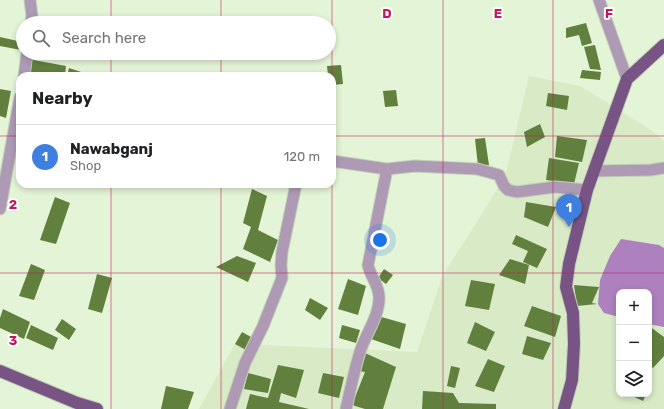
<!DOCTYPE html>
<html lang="en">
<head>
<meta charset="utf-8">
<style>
	body { margin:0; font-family:Rubik,sans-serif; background:#f2f2f2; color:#202124 }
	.controls { position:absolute; right:12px; bottom:12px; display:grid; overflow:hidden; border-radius:8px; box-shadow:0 2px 6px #0003 }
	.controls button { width:36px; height:36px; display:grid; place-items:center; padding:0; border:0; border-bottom:1px solid #e0e0e0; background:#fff; color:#202124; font:20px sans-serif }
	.you { position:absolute; left:380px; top:240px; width:14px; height:14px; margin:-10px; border:3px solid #fff; border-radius:50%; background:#1a73e8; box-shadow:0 0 0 6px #1a73e833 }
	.badge { display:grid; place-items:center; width:26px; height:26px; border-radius:50%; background:#a24fbe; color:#fff; font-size:13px; font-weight:700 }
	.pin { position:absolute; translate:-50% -33px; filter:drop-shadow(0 1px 2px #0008) }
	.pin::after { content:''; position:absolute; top:21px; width:14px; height:12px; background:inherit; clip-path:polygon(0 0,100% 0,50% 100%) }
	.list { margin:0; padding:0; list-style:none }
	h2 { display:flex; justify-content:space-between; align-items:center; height:52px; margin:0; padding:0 16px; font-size:17px }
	h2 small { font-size:13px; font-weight:400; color:#757577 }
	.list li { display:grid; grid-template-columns:26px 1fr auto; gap:12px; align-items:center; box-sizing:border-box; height:64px; padding:0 16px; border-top:1px solid #e0e0e0 }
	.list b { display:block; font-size:15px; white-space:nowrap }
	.list p { margin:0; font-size:13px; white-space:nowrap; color:#757577 }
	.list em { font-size:13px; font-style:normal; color:#757577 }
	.icon { flex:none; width:22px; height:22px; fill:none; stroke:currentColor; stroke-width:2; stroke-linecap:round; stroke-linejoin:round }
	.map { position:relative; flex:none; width:664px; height:409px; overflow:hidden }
	.search { position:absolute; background:#fff; box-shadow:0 2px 6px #0003; left:16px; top:16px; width:320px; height:44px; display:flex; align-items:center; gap:10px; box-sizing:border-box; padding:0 14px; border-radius:22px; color:#757577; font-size:15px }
	.panel { position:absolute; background:#fff; box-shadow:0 2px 6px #0003; left:16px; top:72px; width:320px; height:116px; border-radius:12px }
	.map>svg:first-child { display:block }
</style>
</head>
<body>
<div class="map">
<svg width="664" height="409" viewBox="0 0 664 409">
	<rect width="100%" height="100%" fill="#e4f4d6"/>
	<path fill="#d8eac6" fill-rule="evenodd" d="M 529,76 L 580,86 L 648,128 L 664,141 L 664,409 L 199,409 L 235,344 L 417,352 L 442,277 L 505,177 ZM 619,292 L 649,292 L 649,394 L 619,394 Z"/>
	<path fill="#ad81bd" d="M 621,239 L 659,245 L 664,248 L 664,327 L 649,324 L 649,292 L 619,292 L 619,317 L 604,313 L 598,304 L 600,280 L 610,256 Z"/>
	<path fill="#61803e" d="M 586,23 L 592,43 L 582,46 L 579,35 L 566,38 L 566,28 Z
		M 0,37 L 22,42 L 21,50 L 0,46 Z
		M 595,45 L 601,70 L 590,69 L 584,47 Z
		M 28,59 L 66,66 L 65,76 L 25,76 Z
		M 341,65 L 343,84 L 332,85 L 332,76 L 328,76 L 327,66 Z
		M 69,68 L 84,73 L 91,76 L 67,76 Z
		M 582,70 L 601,72 L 600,80 L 580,78 Z
		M 0,89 L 11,91 L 6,118 L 0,116 Z
		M 396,90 L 398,106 L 385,107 L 383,91 Z
		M 548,93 L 569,96 L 567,110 L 546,106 Z
		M 540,124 L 545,137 L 527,147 L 524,132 Z
		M 557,136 L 587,140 L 582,162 L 555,157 Z
		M 485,138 L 489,165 L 478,166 L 475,139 Z
		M 549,158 L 579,163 L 574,184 L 546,180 Z
		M 252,189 L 267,196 L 258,230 L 278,240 L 270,262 L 243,249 L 251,227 L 243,223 Z
		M 55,197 L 70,203 L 56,244 L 40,240 Z
		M 526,202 L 556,207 L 548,227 L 524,217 Z
		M 516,235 L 547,249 L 537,268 L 523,262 L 528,251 L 512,244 Z
		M 237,256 L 256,263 L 248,282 L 216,267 Z
		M 510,259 L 529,265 L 525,284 L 499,275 Z
		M 31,264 L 45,270 L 34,300 L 19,296 Z
		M 384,269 L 393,275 L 386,284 L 378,278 Z
		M 97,274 L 112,278 L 102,313 L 88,309 Z
		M 348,279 L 366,286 L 358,315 L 338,309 Z
		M 471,280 L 495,284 L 489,310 L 465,306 Z
		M 574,285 L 599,287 L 592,303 L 597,304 L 577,306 Z
		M 310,298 L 328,308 L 320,320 L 305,310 Z
		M 532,306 L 561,316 L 555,337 L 524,326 Z
		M 3,309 L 30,322 L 24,339 L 0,328 L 0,318 Z
		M 378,316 L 406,324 L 400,349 L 371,339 Z
		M 62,319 L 76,329 L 69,340 L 55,330 Z
		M 475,322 L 495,332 L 486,351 L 467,343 Z
		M 31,325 L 58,338 L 53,350 L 26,338 Z
		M 342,325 L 360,330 L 356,343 L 339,338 Z
		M 649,326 L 664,337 L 664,356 L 653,368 L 649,365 Z
		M 242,332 L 253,338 L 246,350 L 235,344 Z
		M 527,336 L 551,343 L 543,360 L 522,354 Z
		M 365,353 L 396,367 L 383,409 L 365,409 L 352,405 L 365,372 L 358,371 Z
		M 488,359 L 505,366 L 494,392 L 475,386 Z
		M 278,365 L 304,370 L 296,398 L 281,393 L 279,402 L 309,409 L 246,409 L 250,394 L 268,398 Z
		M 451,366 L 460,368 L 455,388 L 447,386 Z
		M 248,373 L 271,379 L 268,393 L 244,389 Z
		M 323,373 L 344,377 L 339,398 L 318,393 Z
		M 166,386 L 194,392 L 188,409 L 161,409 Z
		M 423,391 L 453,393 L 459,403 L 496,404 L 496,409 L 422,409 Z
		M 628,394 L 646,394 L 643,401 Z"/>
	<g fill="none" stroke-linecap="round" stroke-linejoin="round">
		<g stroke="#c2d0b6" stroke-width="13">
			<path id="street" d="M 30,0 L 32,16 L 31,23
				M 599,0 L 627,79
				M 24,76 L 27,53
				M 332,161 L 387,169 L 415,166 L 477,169 L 499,175 L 504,186 L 508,190 L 517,192 L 555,187 L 587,190
				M 594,171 L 651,170 L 664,168
				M 0,209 L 20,97
				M 230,409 L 245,363 L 263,326 L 282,278 L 281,265 L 282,252 L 296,184
				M 346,409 C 350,391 354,372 359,355 C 364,336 380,316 379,297 C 379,285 370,276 368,265 L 387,169"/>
		</g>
		<g stroke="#c2d0b6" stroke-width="14">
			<path id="primary" d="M 0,371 L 77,403 L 97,409
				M 564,409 L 572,380 L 574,344 L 573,313 L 566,287 L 569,264 L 587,190 L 627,79 L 664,45"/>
		</g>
		<use href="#street" stroke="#ae9ab5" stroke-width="11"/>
		<use href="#primary" stroke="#775484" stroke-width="12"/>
	</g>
	<path fill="none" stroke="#c2185b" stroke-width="1" stroke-opacity="0.55" d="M 111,0 L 111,23M 221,0 L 221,23M 332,0 L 332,76M 443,0 L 443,409M 553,0 L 553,409M 111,53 L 111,76M 221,53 L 221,76M 332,76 L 332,184M 0,136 L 20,136M 332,136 L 664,136M 111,184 L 111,409M 221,184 L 221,409M 332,184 L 332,409M 0,273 L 664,273"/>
	<g font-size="13" text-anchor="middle" font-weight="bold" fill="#c2185b" stroke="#fff" stroke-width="4" stroke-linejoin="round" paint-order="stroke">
		<text x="387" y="18">D</text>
		<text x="498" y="18">E</text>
		<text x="609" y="18">F</text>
		<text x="13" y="209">2</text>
		<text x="13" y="345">3</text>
	</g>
</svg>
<div class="controls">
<button>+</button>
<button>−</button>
<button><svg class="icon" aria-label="layers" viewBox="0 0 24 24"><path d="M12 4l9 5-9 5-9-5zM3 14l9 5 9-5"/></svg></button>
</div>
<div class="you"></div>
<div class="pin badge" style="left:569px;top:227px;background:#3f7fe0">1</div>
<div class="search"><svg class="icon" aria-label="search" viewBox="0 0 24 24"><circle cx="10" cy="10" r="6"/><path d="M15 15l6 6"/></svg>Search here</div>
<section class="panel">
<h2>Nearby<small></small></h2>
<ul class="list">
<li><span class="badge" style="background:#3f7fe0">1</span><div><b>Nawabganj</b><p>Shop</p></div><em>120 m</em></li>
</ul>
</section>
</div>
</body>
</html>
